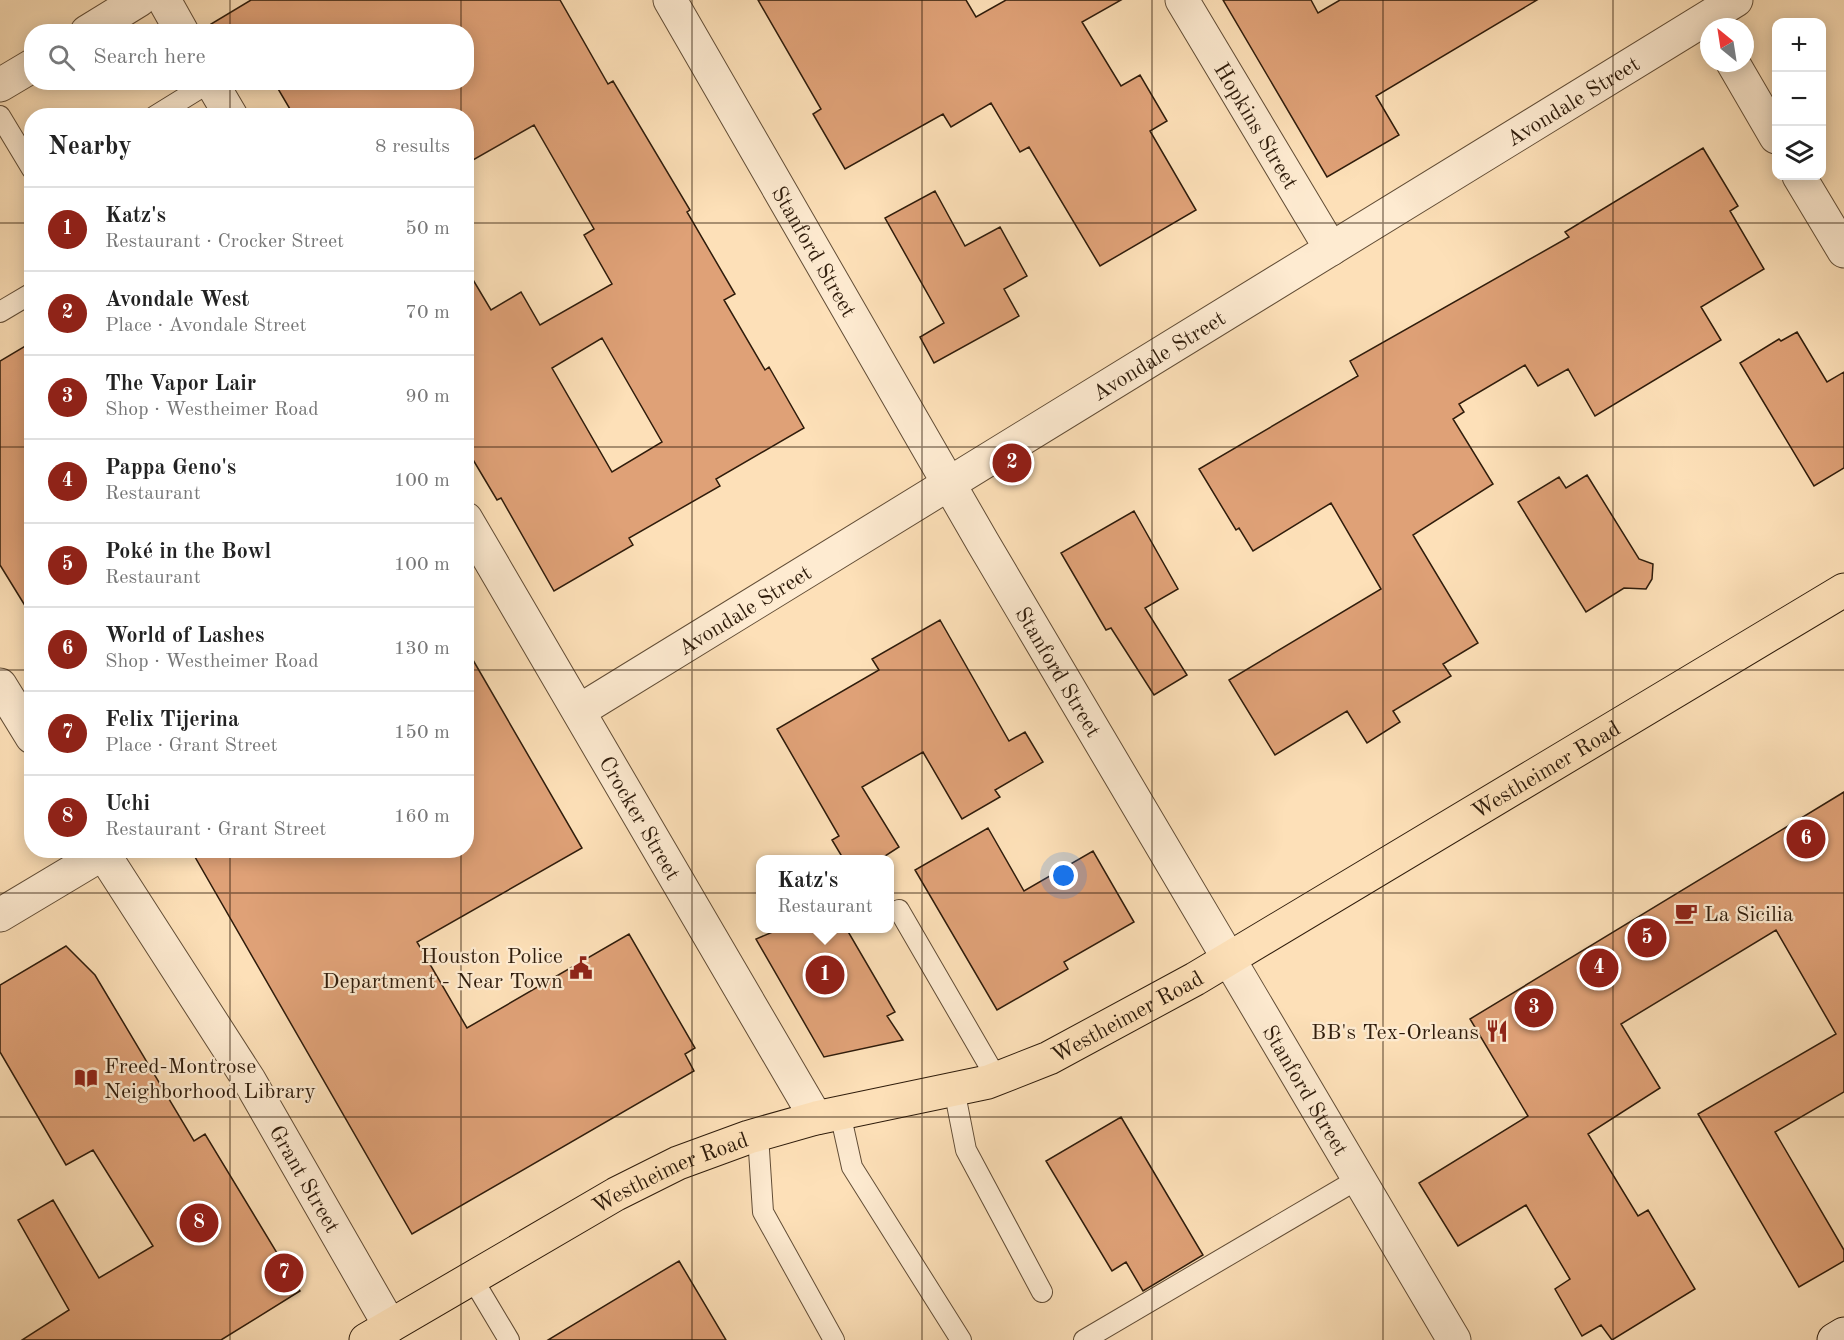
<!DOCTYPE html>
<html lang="en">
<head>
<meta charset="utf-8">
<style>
	body { margin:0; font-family:"Old Standard TT",serif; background:#f2f2f2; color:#222 }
	.controls { position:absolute; right:18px; top:18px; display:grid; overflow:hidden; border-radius:12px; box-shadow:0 3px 15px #0003 }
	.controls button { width:54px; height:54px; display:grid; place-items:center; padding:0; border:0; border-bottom:2px solid #e0e0e0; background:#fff; color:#222; font:30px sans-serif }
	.compass { position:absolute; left:1700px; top:18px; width:54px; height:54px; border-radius:50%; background:#fff; box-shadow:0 3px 15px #0003; rotate:330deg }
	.you { position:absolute; left:1064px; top:876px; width:21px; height:21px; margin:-15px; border:4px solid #fff; border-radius:50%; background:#1a73e8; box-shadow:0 0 0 9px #1a73e833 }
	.badge { display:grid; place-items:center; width:39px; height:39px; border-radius:50%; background:#8f2418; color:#fff; font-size:20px; font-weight:700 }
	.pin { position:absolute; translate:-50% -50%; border:3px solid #fff; box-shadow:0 2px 6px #0006 }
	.popup { position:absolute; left:756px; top:855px; width:138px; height:78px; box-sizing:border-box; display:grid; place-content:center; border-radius:12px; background:#fff; filter:drop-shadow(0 2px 4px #0005); font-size:20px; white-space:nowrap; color:#767676 }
	.popup b { font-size:22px; color:#222 }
	.popup::after { content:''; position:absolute; left:50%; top:100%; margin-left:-12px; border:12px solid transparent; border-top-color:#fff }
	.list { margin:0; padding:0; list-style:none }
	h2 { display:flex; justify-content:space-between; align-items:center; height:78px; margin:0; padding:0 24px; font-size:26px }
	h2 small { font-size:20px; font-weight:400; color:#767676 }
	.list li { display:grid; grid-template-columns:39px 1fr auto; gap:18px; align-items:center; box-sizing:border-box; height:84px; padding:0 24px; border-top:2px solid #e0e0e0 }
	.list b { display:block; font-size:22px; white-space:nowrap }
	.list p { margin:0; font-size:20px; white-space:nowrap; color:#767676 }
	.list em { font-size:20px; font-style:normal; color:#767676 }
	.icon { flex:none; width:33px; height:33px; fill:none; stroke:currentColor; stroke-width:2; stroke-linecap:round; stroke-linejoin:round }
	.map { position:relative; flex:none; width:1844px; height:1340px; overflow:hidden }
	.search { position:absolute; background:#fff; box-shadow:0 3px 15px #0003; left:24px; top:24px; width:450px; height:66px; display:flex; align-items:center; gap:15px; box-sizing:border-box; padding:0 21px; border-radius:24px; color:#767676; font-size:22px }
	.panel { position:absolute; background:#fff; box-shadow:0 3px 15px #0003; left:24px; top:108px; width:450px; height:750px; border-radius:24px }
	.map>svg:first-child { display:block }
</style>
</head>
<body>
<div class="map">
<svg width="1844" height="1340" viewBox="0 0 1844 1340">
	<rect width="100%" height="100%" fill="#fde0b8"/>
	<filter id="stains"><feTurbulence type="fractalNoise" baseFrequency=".00333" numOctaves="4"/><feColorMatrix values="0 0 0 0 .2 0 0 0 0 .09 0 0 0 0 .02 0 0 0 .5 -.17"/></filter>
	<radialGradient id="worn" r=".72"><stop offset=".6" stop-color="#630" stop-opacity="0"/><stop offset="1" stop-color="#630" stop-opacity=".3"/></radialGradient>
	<path fill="#dfa177" stroke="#2f1c0b" stroke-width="1.5" fill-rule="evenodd" d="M 251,0 L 560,0 L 608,84 L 613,81 L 690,210 L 687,212 L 735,294 L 724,300 L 765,370 L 769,367 L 804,428 L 716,479 L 720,486 L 629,538 L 633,545 L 554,591 L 501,498 L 497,500 L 466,448 L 466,268 L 491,310 L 521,292 L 540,325 L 612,284 L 584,235 L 594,229 L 534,125 L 466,164 L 466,116 L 294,116 L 274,82 L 466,82 L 466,32 L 215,32 L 211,24 ZM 602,338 L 662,442 L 612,472 L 552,368 Z
		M 758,0 L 966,0 L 976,17 L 1006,0 L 1121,0 L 1082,22 L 1121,86 L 1140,75 L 1167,121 L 1150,131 L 1196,210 L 1100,266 L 1029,147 L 1020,152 L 991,103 L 951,127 L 943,114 L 845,169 L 813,114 L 821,109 Z
		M 1223,0 L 1311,0 L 1318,13 L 1340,0 L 1537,0 L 1376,96 L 1399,135 L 1327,177 Z
		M 1703,148 L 1738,206 L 1730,211 L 1764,269 L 1701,307 L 1721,340 L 1595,416 L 1568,369 L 1538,386 L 1525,365 L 1459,404 L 1464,412 L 1453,419 L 1493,484 L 1413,535 L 1478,643 L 1443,664 L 1451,676 L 1393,711 L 1400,722 L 1367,743 L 1347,711 L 1275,755 L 1229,680 L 1381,589 L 1331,503 L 1253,551 L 1239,528 L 1236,530 L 1199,469 L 1358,376 L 1350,361 L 1569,237 L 1565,232 Z
		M 935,191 L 965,246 L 1000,227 L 1027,276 L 1004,289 L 1019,316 L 934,363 L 920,337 L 944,323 L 885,218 Z
		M 1797,332 L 1827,382 L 1844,372 L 1844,468 L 1814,486 L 1740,363 L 1779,339 L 1781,341 Z
		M 32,342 L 32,617 L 0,565 L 0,361 Z
		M 1587,475 L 1639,559 L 1653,564 L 1652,579 L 1646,589 L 1624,588 L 1586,612 L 1518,502 L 1559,477 L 1566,488 Z
		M 1134,511 L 1178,589 L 1145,608 L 1187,675 L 1154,695 L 1111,628 L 1106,630 L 1061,553 Z
		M 940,620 L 1009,741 L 1025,732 L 1043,762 L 995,790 L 1000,797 L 962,819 L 923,752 L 862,787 L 899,847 L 879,860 L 844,860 L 832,840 L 839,836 L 777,729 L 879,670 L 872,659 Z
		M 466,648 L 582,848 L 417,942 L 467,1028 L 629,934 L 695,1048 L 685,1054 L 694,1071 L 412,1234 L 191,850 L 466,850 Z
		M 1844,792 L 1844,1092 L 1775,1132 L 1844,1250 L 1844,1261 L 1799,1287 L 1698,1114 L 1836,1034 L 1776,930 L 1621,1024 L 1660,1088 L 1588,1134 L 1638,1216 L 1648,1210 L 1695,1289 L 1612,1340 L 1601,1325 L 1582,1336 L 1555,1289 L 1570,1279 L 1526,1205 L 1458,1246 L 1419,1183 L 1528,1116 L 1470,1019 Z
		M 988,828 L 1024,891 L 1093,851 L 1134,922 L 1064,962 L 1068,969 L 997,1010 L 915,870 Z
		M 782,928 L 846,928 L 895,1012 L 887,1016 L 903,1040 L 824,1057 L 756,939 Z
		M 66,946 L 95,975 L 194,1141 L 205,1134 L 300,1291 L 221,1340 L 22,1340 L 69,1310 L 18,1220 L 53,1200 L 99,1278 L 153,1246 L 93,1150 L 66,1165 L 0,1052 L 0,985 Z
		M 1121,1117 L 1203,1255 L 1143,1291 L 1126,1262 L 1112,1271 L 1046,1161 Z
		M 679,1261 L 726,1340 L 548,1340 Z"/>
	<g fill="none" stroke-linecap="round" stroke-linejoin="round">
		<g stroke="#624d36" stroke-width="22">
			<path id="lane" d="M 0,116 L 32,169
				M 155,116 L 210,82
				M 0,312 L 32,293
				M 899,910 L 997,1079
				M 954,1089 L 966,1150 L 1042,1292
				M 840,1113 L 852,1167 L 961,1340
				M 758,1135 L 763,1212 L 834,1340
				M 472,1278 L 509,1340
				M 1084,1340 L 1358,1179"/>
		</g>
		<g stroke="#624d36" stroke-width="35">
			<g id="street">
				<path d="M 164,0 L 182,32"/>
				<path id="s1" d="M 670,0 L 983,543 L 1454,1340"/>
				<path id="s2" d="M 1182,0 L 1331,249"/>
				<path d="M 87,32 L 139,0"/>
				<path d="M 1733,63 L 1776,137"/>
				<path d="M 211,82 L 231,116"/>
				<path d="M 0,85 L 32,66"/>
				<path d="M 1799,176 L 1844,251"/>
				<path id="s3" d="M 466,519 L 816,1118"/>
				<path d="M 0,685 L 32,737"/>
				<path id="s4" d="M 579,711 L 1736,0"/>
				<path id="s5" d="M 101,850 L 249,1080 L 390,1326"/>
				<path d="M 0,915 L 102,854"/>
			</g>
		</g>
		<g stroke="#2f1c0b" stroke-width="35">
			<path id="secondary" d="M 1834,1340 L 1844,1334"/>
		</g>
		<g stroke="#2f1c0b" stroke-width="35">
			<g id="primary">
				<path id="s6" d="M 366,1340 L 616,1194 L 678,1163 L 749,1137 L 816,1118 L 988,1082 L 1049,1058 L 1195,979 L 1844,590"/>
			</g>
		</g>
		<use href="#lane" stroke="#feebd1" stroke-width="20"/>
		<use href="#street" stroke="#feebd1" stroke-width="33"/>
		<use href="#secondary" stroke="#feebd1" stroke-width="33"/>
		<use href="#primary" stroke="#fde0b8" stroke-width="33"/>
	</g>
	<path fill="none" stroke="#2f1c0b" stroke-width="1.5" stroke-opacity="0.55" d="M 230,0 L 230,32M 461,0 L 461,32M 692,0 L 692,1340M 922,0 L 922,1340M 1152,0 L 1152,1340M 1383,0 L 1383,1340M 1613,0 L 1613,1340M 230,82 L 230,116M 461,82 L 461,116M 0,223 L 32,223M 466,223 L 1844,223M 0,447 L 32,447M 466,447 L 1844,447M 0,670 L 32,670M 466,670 L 1844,670M 230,850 L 230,1340M 461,850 L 461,1340M 0,893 L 1844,893M 0,1117 L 1844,1117"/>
	<defs>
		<g id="cafe-bare" transform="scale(1.8)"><path d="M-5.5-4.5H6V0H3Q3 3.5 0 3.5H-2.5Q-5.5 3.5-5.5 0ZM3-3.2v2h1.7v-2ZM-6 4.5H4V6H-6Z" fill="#8f2418" stroke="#feebd1" stroke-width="2.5" paint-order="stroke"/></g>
		<g id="civic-bare" transform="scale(1.8)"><path d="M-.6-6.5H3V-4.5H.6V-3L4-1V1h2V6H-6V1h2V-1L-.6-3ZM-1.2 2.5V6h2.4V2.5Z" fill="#8f2418" stroke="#feebd1" stroke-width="2.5" paint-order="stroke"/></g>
		<g id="restaurant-bare" transform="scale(1.8)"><path d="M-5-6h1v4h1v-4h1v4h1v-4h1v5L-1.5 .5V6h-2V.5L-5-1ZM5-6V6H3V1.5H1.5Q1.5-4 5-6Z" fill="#8f2418" stroke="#feebd1" stroke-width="2.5" paint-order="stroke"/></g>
		<g id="library-bare" transform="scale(1.8)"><path d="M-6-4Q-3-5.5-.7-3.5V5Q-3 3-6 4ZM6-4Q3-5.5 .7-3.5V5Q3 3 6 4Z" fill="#8f2418" stroke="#feebd1" stroke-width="2.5" paint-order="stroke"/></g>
	</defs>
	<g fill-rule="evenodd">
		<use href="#cafe-bare" x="1686" y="913"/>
		<use href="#civic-bare" x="581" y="968"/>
		<use href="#restaurant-bare" x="1497" y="1031"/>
		<use href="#library-bare" x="86" y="1078"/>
	</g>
	<g text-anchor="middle" stroke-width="4.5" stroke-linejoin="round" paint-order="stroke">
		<g font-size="22" fill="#2f1c0b" stroke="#feebd1">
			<text dy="8" stroke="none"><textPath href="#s4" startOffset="1166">Avondale Street</textPath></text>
			<text dy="8" stroke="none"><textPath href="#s2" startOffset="146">Hopkins Street</textPath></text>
			<text dy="8" stroke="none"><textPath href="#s1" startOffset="290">Stanford Street</textPath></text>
			<text dy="8" stroke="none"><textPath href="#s4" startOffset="680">Avondale Street</textPath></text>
			<text dy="8" stroke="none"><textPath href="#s4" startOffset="194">Avondale Street</textPath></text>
			<text dy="8" stroke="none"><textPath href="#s1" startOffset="776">Stanford Street</textPath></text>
			<text dy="8" stroke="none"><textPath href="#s6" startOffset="1320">Westheimer Road</textPath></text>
			<text dy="8" stroke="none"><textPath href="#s3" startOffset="346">Crocker Street</textPath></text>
			<text dy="8" stroke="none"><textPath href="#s6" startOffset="834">Westheimer Road</textPath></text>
			<text dy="8" stroke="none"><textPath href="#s1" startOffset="1262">Stanford Street</textPath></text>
			<text dy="8" stroke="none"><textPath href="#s6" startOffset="348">Westheimer Road</textPath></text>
			<text dy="8" stroke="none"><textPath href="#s5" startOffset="387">Grant Street</textPath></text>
		</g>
		<g font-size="22" fill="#2f1c0b" stroke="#feebd1" text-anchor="start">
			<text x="1704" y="921">La Sicilia</text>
			<text x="563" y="963" text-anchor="end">Houston Police<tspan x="563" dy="25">Department - Near Town</tspan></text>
			<text x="1479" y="1039" text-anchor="end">BB's Tex-Orleans</text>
			<text x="104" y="1073">Freed-Montrose<tspan x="104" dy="25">Neighborhood Library</tspan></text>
		</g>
	</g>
	<rect width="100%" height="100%" filter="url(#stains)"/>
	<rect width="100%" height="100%" fill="url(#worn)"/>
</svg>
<div class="controls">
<button>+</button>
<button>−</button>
<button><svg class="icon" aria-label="layers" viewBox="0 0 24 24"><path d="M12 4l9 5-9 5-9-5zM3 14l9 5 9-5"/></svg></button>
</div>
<svg class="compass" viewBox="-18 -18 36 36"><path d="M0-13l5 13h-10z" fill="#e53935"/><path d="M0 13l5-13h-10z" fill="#767676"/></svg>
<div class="you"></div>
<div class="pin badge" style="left:825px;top:975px">1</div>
<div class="popup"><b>Katz's</b>Restaurant</div>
<div class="pin badge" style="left:1012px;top:463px">2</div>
<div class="pin badge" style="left:1534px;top:1008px">3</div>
<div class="pin badge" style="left:1599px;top:968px">4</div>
<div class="pin badge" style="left:1647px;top:938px">5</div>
<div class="pin badge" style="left:1806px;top:839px">6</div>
<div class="pin badge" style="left:284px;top:1273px">7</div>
<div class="pin badge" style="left:199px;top:1223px">8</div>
<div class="search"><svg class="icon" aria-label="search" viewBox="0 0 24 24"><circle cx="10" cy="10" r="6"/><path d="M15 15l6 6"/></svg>Search here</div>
<section class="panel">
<h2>Nearby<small>8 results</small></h2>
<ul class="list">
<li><span class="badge">1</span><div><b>Katz's</b><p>Restaurant · Crocker Street</p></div><em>50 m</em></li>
<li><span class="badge">2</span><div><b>Avondale West</b><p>Place · Avondale Street</p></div><em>70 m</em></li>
<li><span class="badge">3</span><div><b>The Vapor Lair</b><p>Shop · Westheimer Road</p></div><em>90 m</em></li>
<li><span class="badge">4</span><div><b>Pappa Geno's</b><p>Restaurant</p></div><em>100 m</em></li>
<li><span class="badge">5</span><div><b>Poké in the Bowl</b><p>Restaurant</p></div><em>100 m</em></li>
<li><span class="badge">6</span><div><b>World of Lashes</b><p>Shop · Westheimer Road</p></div><em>130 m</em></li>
<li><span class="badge">7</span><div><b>Felix Tijerina</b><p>Place · Grant Street</p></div><em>150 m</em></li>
<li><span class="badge">8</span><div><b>Uchi</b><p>Restaurant · Grant Street</p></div><em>160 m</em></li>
</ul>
</section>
</div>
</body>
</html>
